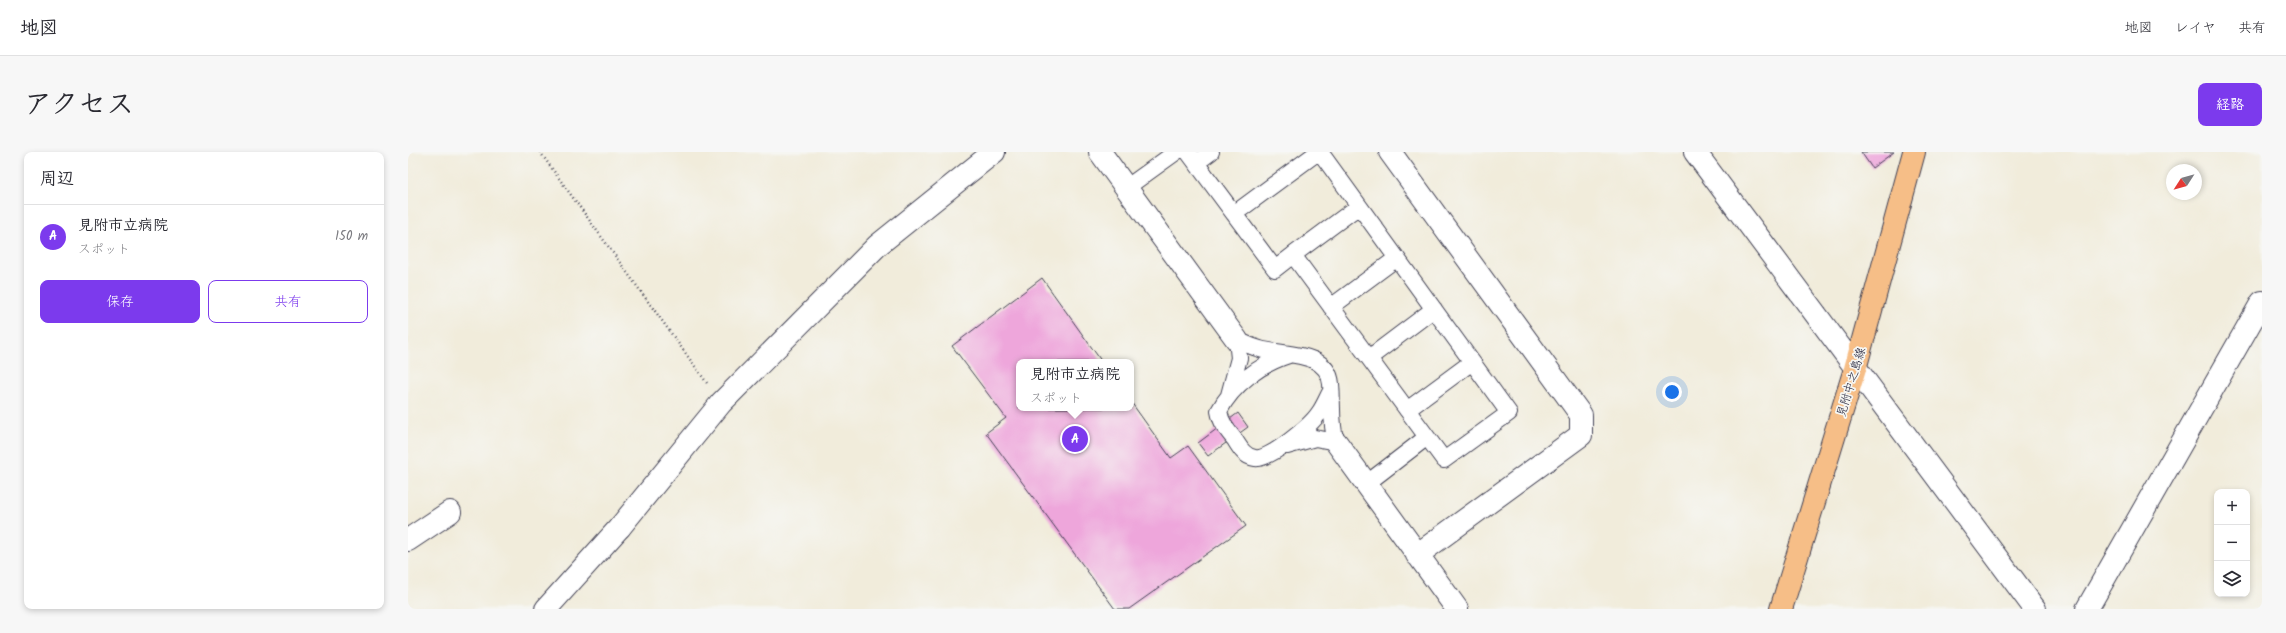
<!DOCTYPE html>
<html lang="ja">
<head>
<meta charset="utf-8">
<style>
	body { margin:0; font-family:Kalam,"Klee One",sans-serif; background:#f7f7f7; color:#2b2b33 }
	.controls { position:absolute; right:12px; bottom:12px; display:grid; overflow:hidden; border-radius:8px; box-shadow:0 2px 6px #0003 }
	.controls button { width:36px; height:36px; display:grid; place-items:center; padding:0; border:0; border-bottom:1px solid #e1e1e2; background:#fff; color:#2b2b33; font:20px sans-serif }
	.compass { position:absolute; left:1758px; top:12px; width:36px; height:36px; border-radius:50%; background:#fff; box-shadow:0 2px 6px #0003; rotate:234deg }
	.you { position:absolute; left:1264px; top:240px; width:14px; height:14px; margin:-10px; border:3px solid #fff; border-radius:50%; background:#1a73e8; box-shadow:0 0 0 6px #1a73e833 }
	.badge { display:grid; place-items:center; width:26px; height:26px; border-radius:50%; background:#7c3aed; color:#fff; font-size:13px; font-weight:700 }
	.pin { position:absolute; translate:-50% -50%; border:2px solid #fff; box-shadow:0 1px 4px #0006 }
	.popup { position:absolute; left:608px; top:207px; width:118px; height:52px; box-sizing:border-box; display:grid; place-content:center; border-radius:8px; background:#fff; filter:drop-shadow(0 1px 3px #0005); font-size:13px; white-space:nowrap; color:#7c7c81 }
	.popup b { font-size:15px; color:#2b2b33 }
	.popup::after { content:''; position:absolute; left:50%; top:100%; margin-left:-8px; border:8px solid transparent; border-top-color:#fff }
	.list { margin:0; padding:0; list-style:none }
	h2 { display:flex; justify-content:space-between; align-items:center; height:52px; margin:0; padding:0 16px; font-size:17px }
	h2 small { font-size:13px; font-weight:400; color:#7c7c81 }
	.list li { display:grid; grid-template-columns:26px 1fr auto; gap:12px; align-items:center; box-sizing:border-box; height:64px; padding:0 16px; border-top:1px solid #e1e1e2 }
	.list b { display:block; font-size:15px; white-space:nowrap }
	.list p { margin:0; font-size:13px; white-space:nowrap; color:#7c7c81 }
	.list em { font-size:13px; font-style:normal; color:#7c7c81 }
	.actions { display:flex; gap:8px; padding:12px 16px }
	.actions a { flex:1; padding:9px 0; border:1px solid #7c3aed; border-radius:8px; text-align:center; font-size:14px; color:#7c3aed }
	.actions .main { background:#7c3aed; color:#fff }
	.icon { flex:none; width:22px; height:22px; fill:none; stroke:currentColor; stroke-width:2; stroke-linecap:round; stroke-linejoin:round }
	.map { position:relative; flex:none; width:1854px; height:457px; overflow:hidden; border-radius:8px }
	header { display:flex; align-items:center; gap:24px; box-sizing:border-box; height:56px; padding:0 20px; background:#fff; border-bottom:1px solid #e1e1e2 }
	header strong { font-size:19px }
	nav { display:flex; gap:22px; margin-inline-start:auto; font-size:14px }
	.intro { display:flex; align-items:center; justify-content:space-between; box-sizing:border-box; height:96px; padding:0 24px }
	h1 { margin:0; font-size:28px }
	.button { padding:10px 18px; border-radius:8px; background:#7c3aed; color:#fff; font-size:14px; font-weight:700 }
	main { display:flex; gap:24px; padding:0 24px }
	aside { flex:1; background:#fff; border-radius:8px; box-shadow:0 2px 6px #0003 }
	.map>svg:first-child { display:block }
</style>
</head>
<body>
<header>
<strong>地図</strong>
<nav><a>地図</a><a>レイヤ</a><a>共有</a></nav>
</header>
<div class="intro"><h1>アクセス</h1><a class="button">経路</a></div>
<main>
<aside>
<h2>周辺<small></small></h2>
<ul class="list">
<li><span class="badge">A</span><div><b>見附市立病院</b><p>スポット</p></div><em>150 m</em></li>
</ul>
<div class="actions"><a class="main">保存</a><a>共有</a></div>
</aside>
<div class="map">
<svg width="1854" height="457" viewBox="0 0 1854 457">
	<rect width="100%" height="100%" fill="#f6f6f2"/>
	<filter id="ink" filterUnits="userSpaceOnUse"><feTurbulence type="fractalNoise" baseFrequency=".025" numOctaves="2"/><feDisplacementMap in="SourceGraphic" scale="8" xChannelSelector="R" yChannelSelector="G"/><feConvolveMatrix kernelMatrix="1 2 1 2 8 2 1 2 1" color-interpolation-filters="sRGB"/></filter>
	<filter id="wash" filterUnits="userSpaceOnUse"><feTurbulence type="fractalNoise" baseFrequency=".012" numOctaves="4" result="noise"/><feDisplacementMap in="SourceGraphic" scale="16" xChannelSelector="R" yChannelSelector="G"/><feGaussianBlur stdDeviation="0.9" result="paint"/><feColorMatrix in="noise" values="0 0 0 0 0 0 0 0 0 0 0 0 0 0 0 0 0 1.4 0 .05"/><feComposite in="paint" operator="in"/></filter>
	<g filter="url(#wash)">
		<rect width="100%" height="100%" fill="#f1ecdb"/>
		<g id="blocks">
			<path fill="#eea6db" d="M 1453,0 L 1486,0 L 1464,16 Z
				M 634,126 L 694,210 L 611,210 L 611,256 L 723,256 L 723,250 L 763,306 L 780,294 L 838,374 L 721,457 L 707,457 L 578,281 L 598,266 L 544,194 Z
				M 830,261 L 840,275 L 800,304 L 790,291 Z"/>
		</g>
	</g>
	<g filter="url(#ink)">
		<use href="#blocks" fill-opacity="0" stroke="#414053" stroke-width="1"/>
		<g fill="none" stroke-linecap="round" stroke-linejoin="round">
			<g stroke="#414053" stroke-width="18">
				<path id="service" d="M 780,0 L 867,117 L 885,103 L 1036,308 L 1101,261 L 912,0
					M 788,11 L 803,0
					M 718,36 L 768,0
					M 826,62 L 910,0
					M 885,103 L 951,54
					M 923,155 L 989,106
					M 881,203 C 853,212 825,232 811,259 C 813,271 819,278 827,288 C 832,296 837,305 847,306 C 861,309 903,273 911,261 C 916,254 919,246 923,239
					M 961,206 L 1026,157
					M 821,243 L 831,206 L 829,188 C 836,191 844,195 852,197 C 875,204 920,198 923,232 C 925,252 922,270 928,290
					M 999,258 L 1064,210
					M 879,294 L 907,286 L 928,290
					M 958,332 L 1019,285"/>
			</g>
			<g stroke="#414053" stroke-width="24">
				<path id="minor" d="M 982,0 L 1173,263 L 1173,283 L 1009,403
					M 928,290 L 1049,457
					M 0,388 L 42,360
					M 138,457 L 212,375
					M 1679,457 L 1854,150"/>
			</g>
			<g stroke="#414053" stroke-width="24">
				<path id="tertiary" d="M 692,0 L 829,188
					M 1287,0 L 1627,457
					M 212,375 L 313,251 L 470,93 L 586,0"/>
			</g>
			<g stroke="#414053" stroke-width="24">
				<path id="primary" d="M 1373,457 L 1447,217 L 1506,0"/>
			</g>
			<path stroke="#414053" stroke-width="2.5" stroke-dasharray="1 3" stroke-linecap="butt" d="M 132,0 L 299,231"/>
			<use href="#service" stroke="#fff" stroke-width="16"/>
			<use href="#minor" stroke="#fff" stroke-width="22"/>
			<use href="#tertiary" stroke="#fff" stroke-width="22"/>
			<use href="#primary" stroke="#f6be87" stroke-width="22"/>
		</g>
	</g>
	<g text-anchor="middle" stroke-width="3.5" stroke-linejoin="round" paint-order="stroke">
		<g font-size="12" fill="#22223b" stroke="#f6f6f2">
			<text transform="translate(1443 230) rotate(-73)" y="4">見附中之島線</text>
		</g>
	</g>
</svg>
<div class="controls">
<button>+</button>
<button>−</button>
<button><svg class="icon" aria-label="layers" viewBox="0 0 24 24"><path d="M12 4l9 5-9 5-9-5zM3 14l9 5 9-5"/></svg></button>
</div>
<svg class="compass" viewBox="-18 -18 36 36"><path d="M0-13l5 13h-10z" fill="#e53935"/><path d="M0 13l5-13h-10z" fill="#7c7c81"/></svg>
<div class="you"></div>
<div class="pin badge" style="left:667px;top:287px">A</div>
<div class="popup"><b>見附市立病院</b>スポット</div>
</div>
</main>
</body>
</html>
